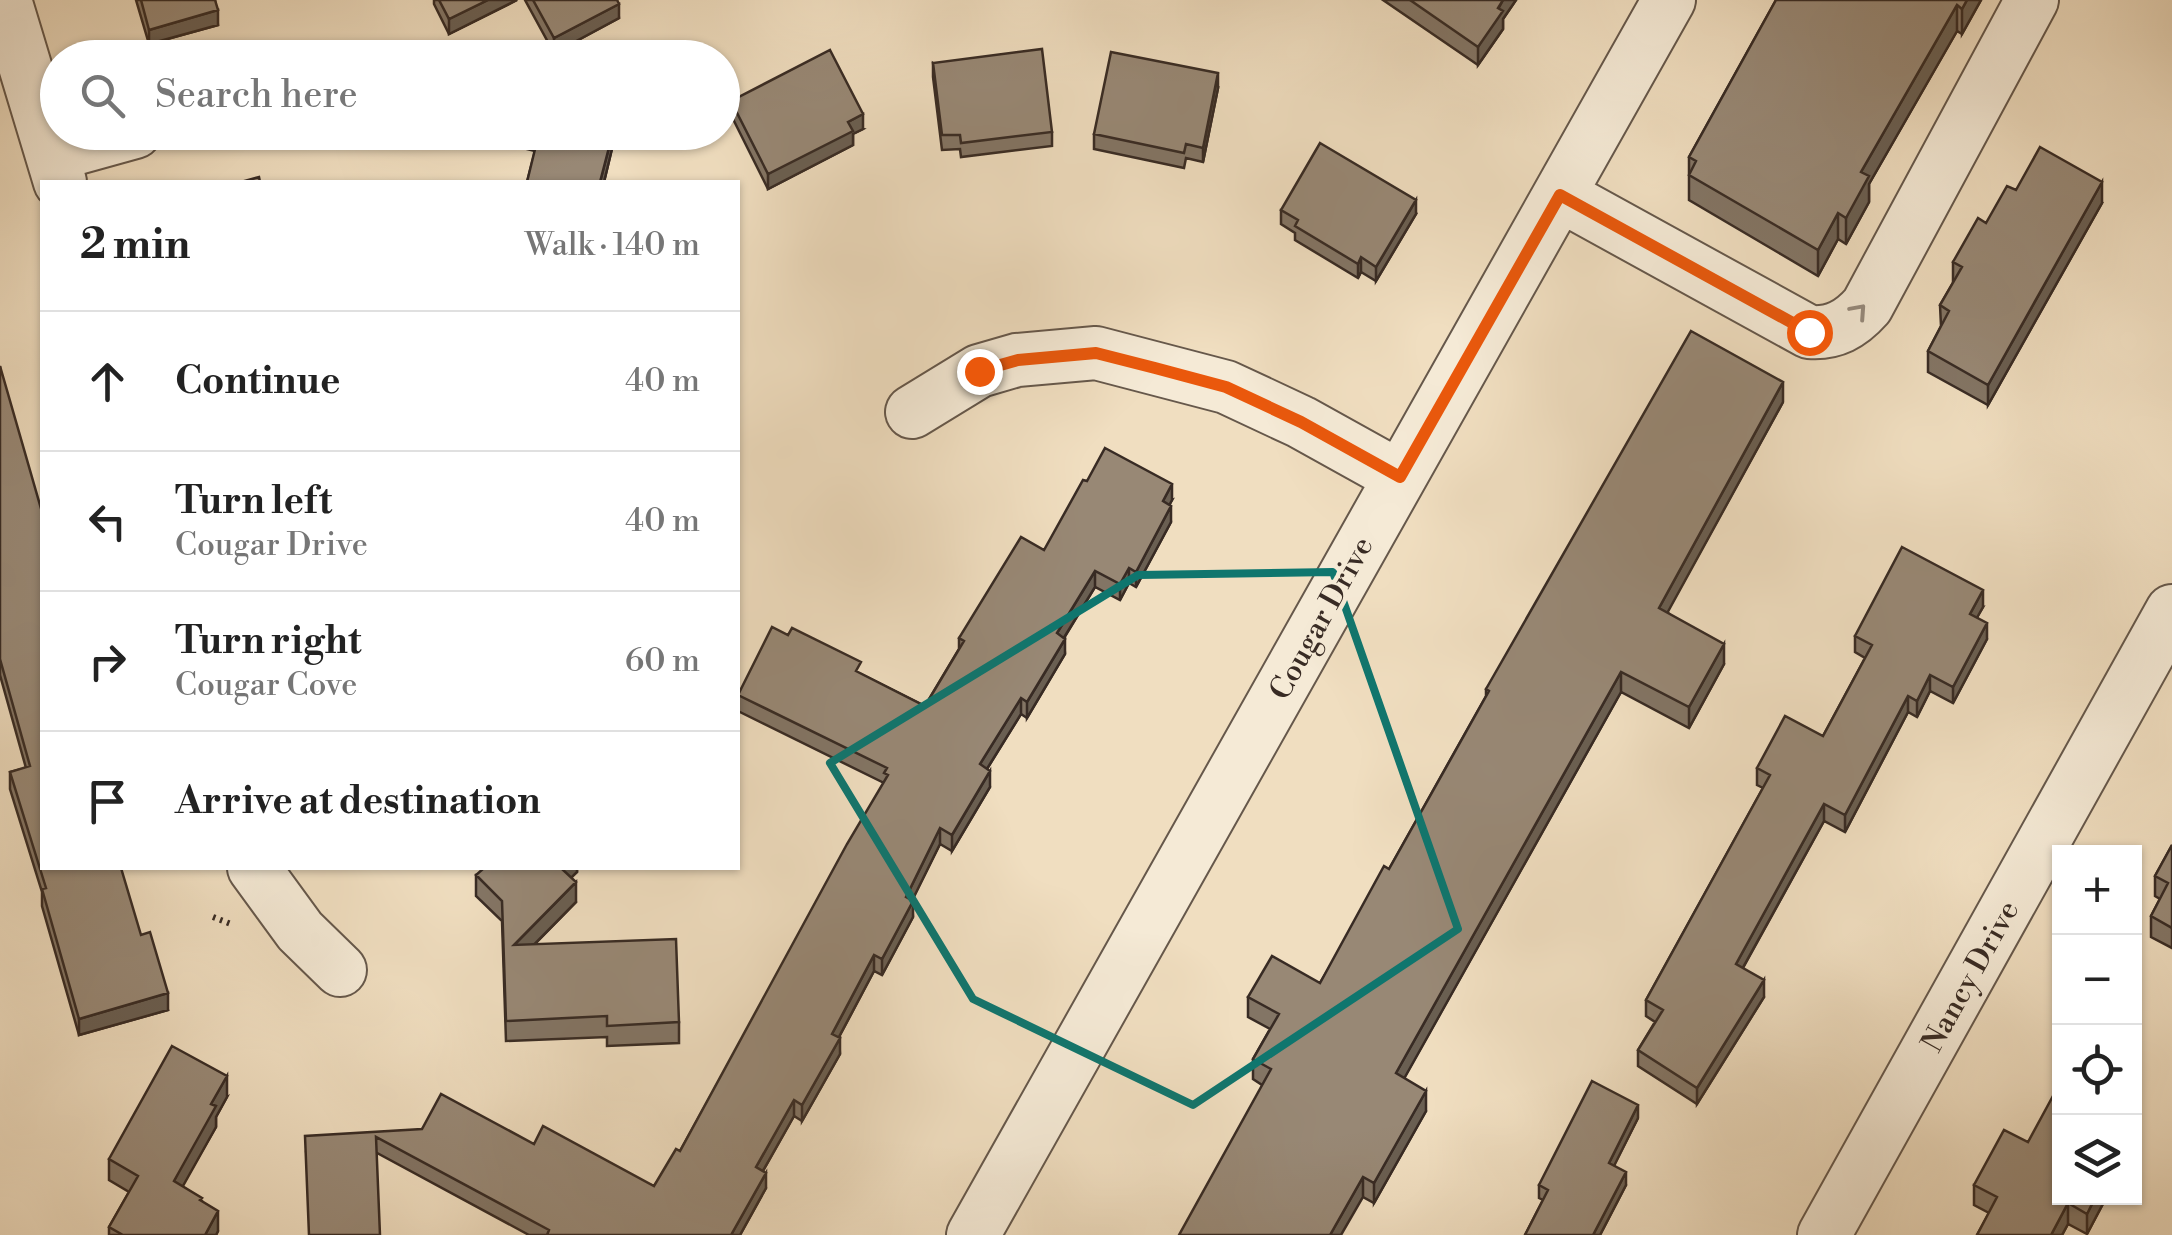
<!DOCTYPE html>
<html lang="en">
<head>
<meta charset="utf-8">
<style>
	body { margin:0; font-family:"Libre Bodoni",serif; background:#f6f6f6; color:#222 }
	.controls { position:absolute; right:30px; bottom:30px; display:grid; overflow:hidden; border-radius:0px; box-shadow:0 2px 8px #0004 }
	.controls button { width:90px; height:90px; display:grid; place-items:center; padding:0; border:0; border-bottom:2px solid #e0e0e0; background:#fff; color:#222; font:50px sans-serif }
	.stop { position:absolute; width:30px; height:30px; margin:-22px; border:8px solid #ea580c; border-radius:50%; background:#fff }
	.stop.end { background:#ea580c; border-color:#fff; box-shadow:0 2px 10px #0008 }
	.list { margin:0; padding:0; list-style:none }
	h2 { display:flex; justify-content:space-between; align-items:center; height:130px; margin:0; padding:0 40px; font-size:42px }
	h2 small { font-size:32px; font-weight:400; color:#767676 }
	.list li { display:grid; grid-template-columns:65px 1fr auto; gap:30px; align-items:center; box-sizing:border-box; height:140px; padding:0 40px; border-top:2px solid #e0e0e0 }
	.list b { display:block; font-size:38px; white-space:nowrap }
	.list p { margin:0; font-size:32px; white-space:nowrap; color:#767676 }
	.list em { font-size:32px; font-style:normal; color:#767676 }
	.icon { flex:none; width:55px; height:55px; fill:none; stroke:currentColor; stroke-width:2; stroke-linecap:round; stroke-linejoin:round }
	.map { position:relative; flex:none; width:2172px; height:1235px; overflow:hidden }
	.search { position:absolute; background:#fff; box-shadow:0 2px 8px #0004; left:40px; top:40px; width:700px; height:110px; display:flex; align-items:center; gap:25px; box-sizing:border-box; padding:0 35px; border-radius:55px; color:#767676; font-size:38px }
	.panel { position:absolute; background:#fff; box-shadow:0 2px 8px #0004; left:40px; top:180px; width:700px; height:690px; border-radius:0px }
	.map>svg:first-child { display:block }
</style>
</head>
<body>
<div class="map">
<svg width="2172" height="1235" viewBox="0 0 2172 1235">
	<rect width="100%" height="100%" fill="#f0dec0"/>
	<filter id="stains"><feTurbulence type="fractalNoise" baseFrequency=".002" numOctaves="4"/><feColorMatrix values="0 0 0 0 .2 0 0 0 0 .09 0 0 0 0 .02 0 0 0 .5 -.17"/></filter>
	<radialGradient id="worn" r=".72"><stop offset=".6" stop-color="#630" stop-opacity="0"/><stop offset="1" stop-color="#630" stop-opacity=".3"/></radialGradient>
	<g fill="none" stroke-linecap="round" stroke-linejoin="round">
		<g stroke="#66584b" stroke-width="56">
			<path id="minor" d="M 5,0 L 60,182
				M 52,155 L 135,132
				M 1560,195 L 1809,332 C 1834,334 1851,324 1867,306 L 2032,0
				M 912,412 L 979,371 L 1017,360 L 1096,353 L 1226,387 L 1301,422 L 1400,477
				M 254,868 L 300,931 L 340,970
				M 973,1235 L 1669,0
				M 1824,1235 L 2172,611"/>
		</g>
		<path stroke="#382b24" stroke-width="6" stroke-dasharray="2.5 5" stroke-linecap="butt" d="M 213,917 L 231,924"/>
		<use href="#minor" stroke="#f5ead6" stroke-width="52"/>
	</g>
	<path fill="#837565" stroke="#382b24" stroke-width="2.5" d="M 136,0 L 215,0 L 218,25 L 149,44 Z
		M 434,0 L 517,0 L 449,34 L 434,4 Z
		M 525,0 L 617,0 L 619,18 L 554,53 Z
		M 1383,0 L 1516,0 L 1503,19 L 1503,29 L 1478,65 Z
		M 1776,0 L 1981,0 L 1962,34 L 1957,31 L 1869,184 L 1869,202 L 1846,244 L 1838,239 L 1818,276 L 1689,200 L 1689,157 Z
		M 933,63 L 1052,132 L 1052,146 L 961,157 L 960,149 L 942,150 L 933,77 Z
		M 1218,88 L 1203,162 L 1186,158 L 1184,168 L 1094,149 L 1094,134 Z
		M 731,101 L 863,129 L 853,134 L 853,145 L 768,189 L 731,115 Z
		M 511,132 L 616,132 L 604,182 L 527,182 L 535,151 L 511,145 Z
		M 2016,190 L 2102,203 L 1988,405 L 1928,372 L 1928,351 L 1941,326 L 1940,305 L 1953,283 L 1953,262 Z
		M 1281,210 L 1416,214 L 1376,281 L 1361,272 L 1358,278 L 1295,240 L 1295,233 L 1281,224 Z
		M 0,366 L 42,868 L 141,935 L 168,1010 L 79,1035 L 42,906 L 42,892 L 10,789 L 10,772 L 26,768 L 0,675 Z
		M 1783,402 L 1667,612 L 1724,664 L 1689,728 L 1621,692 L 1404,1078 L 1426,1111 L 1374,1203 L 1363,1197 L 1262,1085 L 1253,1079 L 1253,1059 L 1270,1029 L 1248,1017 L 1248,997 L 1320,983 L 1389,869 L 1486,696 L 1486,689 Z
		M 1172,500 L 1169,505 L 1171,522 L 1136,587 L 1129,583 L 1120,600 L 1095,587 L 1064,638 L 1065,654 L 1027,718 L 1021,714 L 987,769 L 990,787 L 952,851 L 940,844 L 912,900 L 913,917 L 882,975 L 874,971 L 839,1037 L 840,1054 L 802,1121 L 794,1116 L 763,1171 L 766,1188 L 740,1235 L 529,1235 L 377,1153 L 305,1152 L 422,1129 L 534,1144 L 654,1186 L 680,1151 L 884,783 L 738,711 L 738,695 L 861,674 L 925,706 L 959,649 L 959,638 L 1044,550 Z
		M 1983,607 L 1977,617 L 1987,639 L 1953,703 L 1930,691 L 1917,717 L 1908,712 L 1845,832 L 1824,821 L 1743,968 L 1764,997 L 1697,1104 L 1638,1066 L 1638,1050 L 1655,1022 L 1646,1016 L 1646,1000 L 1763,788 L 1757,785 L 1757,768 L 1823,736 L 1865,658 L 1855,652 L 1855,636 Z
		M 2172,845 L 2172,948 L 2151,937 L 2151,916 L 2160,899 L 2155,896 L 2155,876 Z
		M 577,868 L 577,872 L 571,877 L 576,902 L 535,944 L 679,1022 L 679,1043 L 607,1046 L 607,1037 L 506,1041 L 502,921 L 476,896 L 476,875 Z
		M 227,1097 L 216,1117 L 216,1127 L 182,1186 L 202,1201 L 218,1231 L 216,1235 L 109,1235 L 109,1227 L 129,1192 L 109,1180 L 109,1159 Z
		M 1638,1118 L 1614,1165 L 1626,1185 L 1600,1235 L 1525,1235 L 1543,1200 L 1539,1198 L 1539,1185 Z
		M 1974,1185 L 2060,1198 L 2106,1198 L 2087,1234 L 2068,1224 L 2062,1235 L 1977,1235 L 1989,1213 L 1974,1205 Z"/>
	<path fill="#6a5f52" stroke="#382b24" stroke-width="2.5" d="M 488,0 L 517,0 L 449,34 L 449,19 Z
		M 1503,0 L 1516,0 L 1503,19 L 1503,29 L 1478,65 L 1478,47 Z
		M 1967,0 L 1981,0 L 1962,34 L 1962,9 Z
		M 619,4 L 619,18 L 554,53 L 554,38 Z
		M 1957,5 L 1957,31 L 1869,184 L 1869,202 L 1846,244 L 1846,218 L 1861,172 Z
		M 218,10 L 218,25 L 149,44 L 149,30 Z
		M 1218,73 L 1218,88 L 1203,162 L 1203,148 Z
		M 863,114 L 863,129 L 853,134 L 853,145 L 768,189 L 768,174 L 848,122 Z
		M 613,132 L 616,132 L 604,182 L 600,182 Z
		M 2102,182 L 2102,203 L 1988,405 L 1988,385 Z
		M 1416,200 L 1416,214 L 1376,281 L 1376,267 Z
		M 1838,213 L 1838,239 L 1818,276 L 1818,250 Z
		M 1361,257 L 1361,272 L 1358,278 L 1358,264 Z
		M 1783,382 L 1783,402 L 1659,628 L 1659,608 Z
		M 1172,484 L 1172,500 L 1163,517 L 1163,501 Z
		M 1171,506 L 1171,522 L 1136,587 L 1136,572 Z
		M 1129,568 L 1129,583 L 1120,600 L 1120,584 Z
		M 1095,571 L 1095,587 L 1057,649 L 1057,633 Z
		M 1983,590 L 1983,607 L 1970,630 L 1970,614 Z
		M 1987,623 L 1987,639 L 1953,703 L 1953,687 Z
		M 1065,639 L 1065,654 L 1027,718 L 1027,702 Z
		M 1724,644 L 1724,664 L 1689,728 L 1689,707 Z
		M 1621,672 L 1621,692 L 1396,1093 L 1396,1073 Z
		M 1930,675 L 1930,691 L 1917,717 L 1917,701 Z
		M 1908,696 L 1908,712 L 1845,832 L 1845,815 Z
		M 1021,698 L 1021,714 L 980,780 L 980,764 Z
		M 990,771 L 990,787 L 952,851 L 952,835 Z
		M 1824,804 L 1824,821 L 1736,980 L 1736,964 Z
		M 940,828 L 940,844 L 906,913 L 906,897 Z
		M 561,868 L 577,868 L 577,872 L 561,888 Z
		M 576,882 L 576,902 L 514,965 L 514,945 Z
		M 913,901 L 913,917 L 882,975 L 882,959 Z
		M 874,955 L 874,971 L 832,1050 L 832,1034 Z
		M 1764,980 L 1764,997 L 1697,1104 L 1697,1088 Z
		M 168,993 L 168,1010 L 79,1035 L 79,1019 Z
		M 840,1038 L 840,1054 L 802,1121 L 802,1105 Z
		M 227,1076 L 227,1097 L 216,1117 L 216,1127 L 174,1202 L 174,1181 L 211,1104 Z
		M 1426,1091 L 1426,1111 L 1374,1203 L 1374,1183 Z
		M 794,1100 L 794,1116 L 756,1183 L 756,1167 Z
		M 1638,1105 L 1638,1118 L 1609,1176 L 1609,1163 Z
		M 1626,1172 L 1626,1185 L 1600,1235 L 1593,1235 Z
		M 766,1173 L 766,1188 L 740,1235 L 731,1235 Z
		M 1363,1177 L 1363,1197 L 1341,1235 L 1330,1235 Z
		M 2095,1198 L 2106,1198 L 2087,1234 L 2087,1214 Z
		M 2068,1203 L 2068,1224 L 2062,1235 L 2051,1235 Z
		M 218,1211 L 218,1231 L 216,1235 L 205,1235 Z"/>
	<path fill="#988875" stroke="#382b24" stroke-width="2.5" d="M 141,0 L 215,0 L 218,10 L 149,30 Z
		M 439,0 L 488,0 L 449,19 Z
		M 533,0 L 617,0 L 619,4 L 554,38 Z
		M 1410,0 L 1503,0 L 1498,8 L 1503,11 L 1478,47 Z
		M 1776,0 L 1967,0 L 1962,9 L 1957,5 L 1861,172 L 1869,176 L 1846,218 L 1838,213 L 1818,250 L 1689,175 L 1696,161 L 1689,157 Z
		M 1042,49 L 1052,132 L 961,143 L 960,135 L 942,135 L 933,63 Z
		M 830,50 L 863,114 L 848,122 L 853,131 L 768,174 L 731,101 Z
		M 1111,52 L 1218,73 L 1203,148 L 1186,144 L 1184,153 L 1094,134 Z
		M 520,132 L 613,132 L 600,182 L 527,182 L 538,137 Z
		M 1320,143 L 1416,200 L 1376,267 L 1361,257 L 1358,264 L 1295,226 L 1298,220 L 1281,210 Z
		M 2040,147 L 2102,182 L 1988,385 L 1928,351 L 1949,311 L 1940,305 L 1962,267 L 1953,262 L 1978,218 L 1986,223 L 2007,186 L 2016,190 Z
		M 259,177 L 260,182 L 241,182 Z
		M 1691,331 L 1783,382 L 1659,608 L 1724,644 L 1689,707 L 1621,672 L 1396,1073 L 1426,1091 L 1374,1183 L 1363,1177 L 1330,1235 L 1179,1235 L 1271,1069 L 1253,1059 L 1279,1014 L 1248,997 L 1272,956 L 1320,983 L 1384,866 L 1389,869 L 1489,691 L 1486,689 Z
		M 0,366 L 42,512 L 42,868 L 121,868 L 141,935 L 150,932 L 168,993 L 79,1019 L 42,889 L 46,888 L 10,772 L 30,766 L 0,659 Z
		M 1105,448 L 1172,484 L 1163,501 L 1171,506 L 1136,572 L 1129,568 L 1120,584 L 1095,571 L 1057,633 L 1065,639 L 1027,702 L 1021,698 L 980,764 L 990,771 L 952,835 L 940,828 L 906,897 L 913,901 L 882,959 L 874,955 L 832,1034 L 840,1038 L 802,1105 L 794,1100 L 756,1167 L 766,1173 L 731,1235 L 547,1235 L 549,1230 L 376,1137 L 380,1235 L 309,1235 L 305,1136 L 422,1129 L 441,1094 L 534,1144 L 543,1126 L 654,1186 L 676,1149 L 680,1151 L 847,844 L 888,775 L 884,773 L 887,768 L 738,695 L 772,627 L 788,635 L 792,628 L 861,662 L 856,671 L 925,706 L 964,641 L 959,638 L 1021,537 L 1044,550 L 1083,480 L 1087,481 Z
		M 1902,547 L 1983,590 L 1970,614 L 1987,623 L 1953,687 L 1930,675 L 1917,701 L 1908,696 L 1845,815 L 1824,804 L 1736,964 L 1764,980 L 1697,1088 L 1638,1050 L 1663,1010 L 1646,1000 L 1770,775 L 1757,768 L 1785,716 L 1823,736 L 1872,645 L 1855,636 Z
		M 2172,845 L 2172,928 L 2151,916 L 2168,883 L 2155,876 Z
		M 484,868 L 561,868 L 576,882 L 514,945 L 676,939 L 679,1022 L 607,1026 L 607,1016 L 506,1021 L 502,901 L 476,875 Z
		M 172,1046 L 227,1076 L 211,1104 L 216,1106 L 174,1181 L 202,1198 L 200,1200 L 218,1211 L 205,1235 L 123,1235 L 109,1227 L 138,1176 L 109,1159 Z
		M 1592,1081 L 1638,1105 L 1609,1163 L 1626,1172 L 1593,1235 L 1525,1235 L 1548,1190 L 1539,1185 Z
		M 2060,1083 L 2060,1198 L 2095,1198 L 2087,1214 L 2068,1203 L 2051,1235 L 1977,1235 L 1997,1197 L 1974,1185 L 2004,1130 L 2028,1142 Z"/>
	<defs><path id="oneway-chevron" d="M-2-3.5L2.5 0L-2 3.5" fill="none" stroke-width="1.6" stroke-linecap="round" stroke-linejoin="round" transform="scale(2.5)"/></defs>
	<use stroke="#968a7d" href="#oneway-chevron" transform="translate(1859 311) rotate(-48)"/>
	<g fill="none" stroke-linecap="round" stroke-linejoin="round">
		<path stroke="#ea580c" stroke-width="12" d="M 979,371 L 1018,360 L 1096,353 L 1155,368 L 1226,387 L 1301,422 L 1400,477 L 1560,195 L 1809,332"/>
	</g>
	<path fill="none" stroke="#0f766e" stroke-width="8" stroke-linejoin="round" d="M 1333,572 L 1458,929 L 1193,1105 L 973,999 L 830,763 L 1138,575 Z"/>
	<g text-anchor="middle" stroke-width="9" stroke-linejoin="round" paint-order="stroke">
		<g font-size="30" fill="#382b24" stroke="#f5ead6">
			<text transform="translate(1321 618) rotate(-61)" y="10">Cougar Drive</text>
			<text transform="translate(1970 976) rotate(-61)" y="10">Nancy Drive</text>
		</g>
	</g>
	<rect width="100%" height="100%" filter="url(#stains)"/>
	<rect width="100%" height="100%" fill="url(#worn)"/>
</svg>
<div class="controls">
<button>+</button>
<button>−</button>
<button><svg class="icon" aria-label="locate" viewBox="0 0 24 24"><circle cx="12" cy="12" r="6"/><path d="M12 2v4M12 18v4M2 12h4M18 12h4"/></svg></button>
<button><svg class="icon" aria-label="layers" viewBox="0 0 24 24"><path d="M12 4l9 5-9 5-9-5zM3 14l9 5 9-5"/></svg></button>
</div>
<div class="stop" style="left:1809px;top:332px"></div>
<div class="stop end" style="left:979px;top:371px"></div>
<div class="search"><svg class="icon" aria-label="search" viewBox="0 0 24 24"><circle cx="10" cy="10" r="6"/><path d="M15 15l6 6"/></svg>Search here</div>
<section class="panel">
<h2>2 min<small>Walk · 140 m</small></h2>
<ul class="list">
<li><svg class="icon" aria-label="ahead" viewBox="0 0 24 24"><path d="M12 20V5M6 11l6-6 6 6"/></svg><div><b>Continue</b></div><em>40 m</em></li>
<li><svg class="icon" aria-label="left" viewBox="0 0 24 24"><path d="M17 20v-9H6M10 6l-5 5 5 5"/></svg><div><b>Turn left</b><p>Cougar Drive</p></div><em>40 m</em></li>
<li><svg class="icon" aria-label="right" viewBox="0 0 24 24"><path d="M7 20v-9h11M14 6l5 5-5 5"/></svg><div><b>Turn right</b><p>Cougar Cove</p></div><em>60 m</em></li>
<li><svg class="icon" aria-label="arrive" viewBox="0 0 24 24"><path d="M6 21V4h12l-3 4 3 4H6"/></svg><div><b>Arrive at destination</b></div></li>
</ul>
</section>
</div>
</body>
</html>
